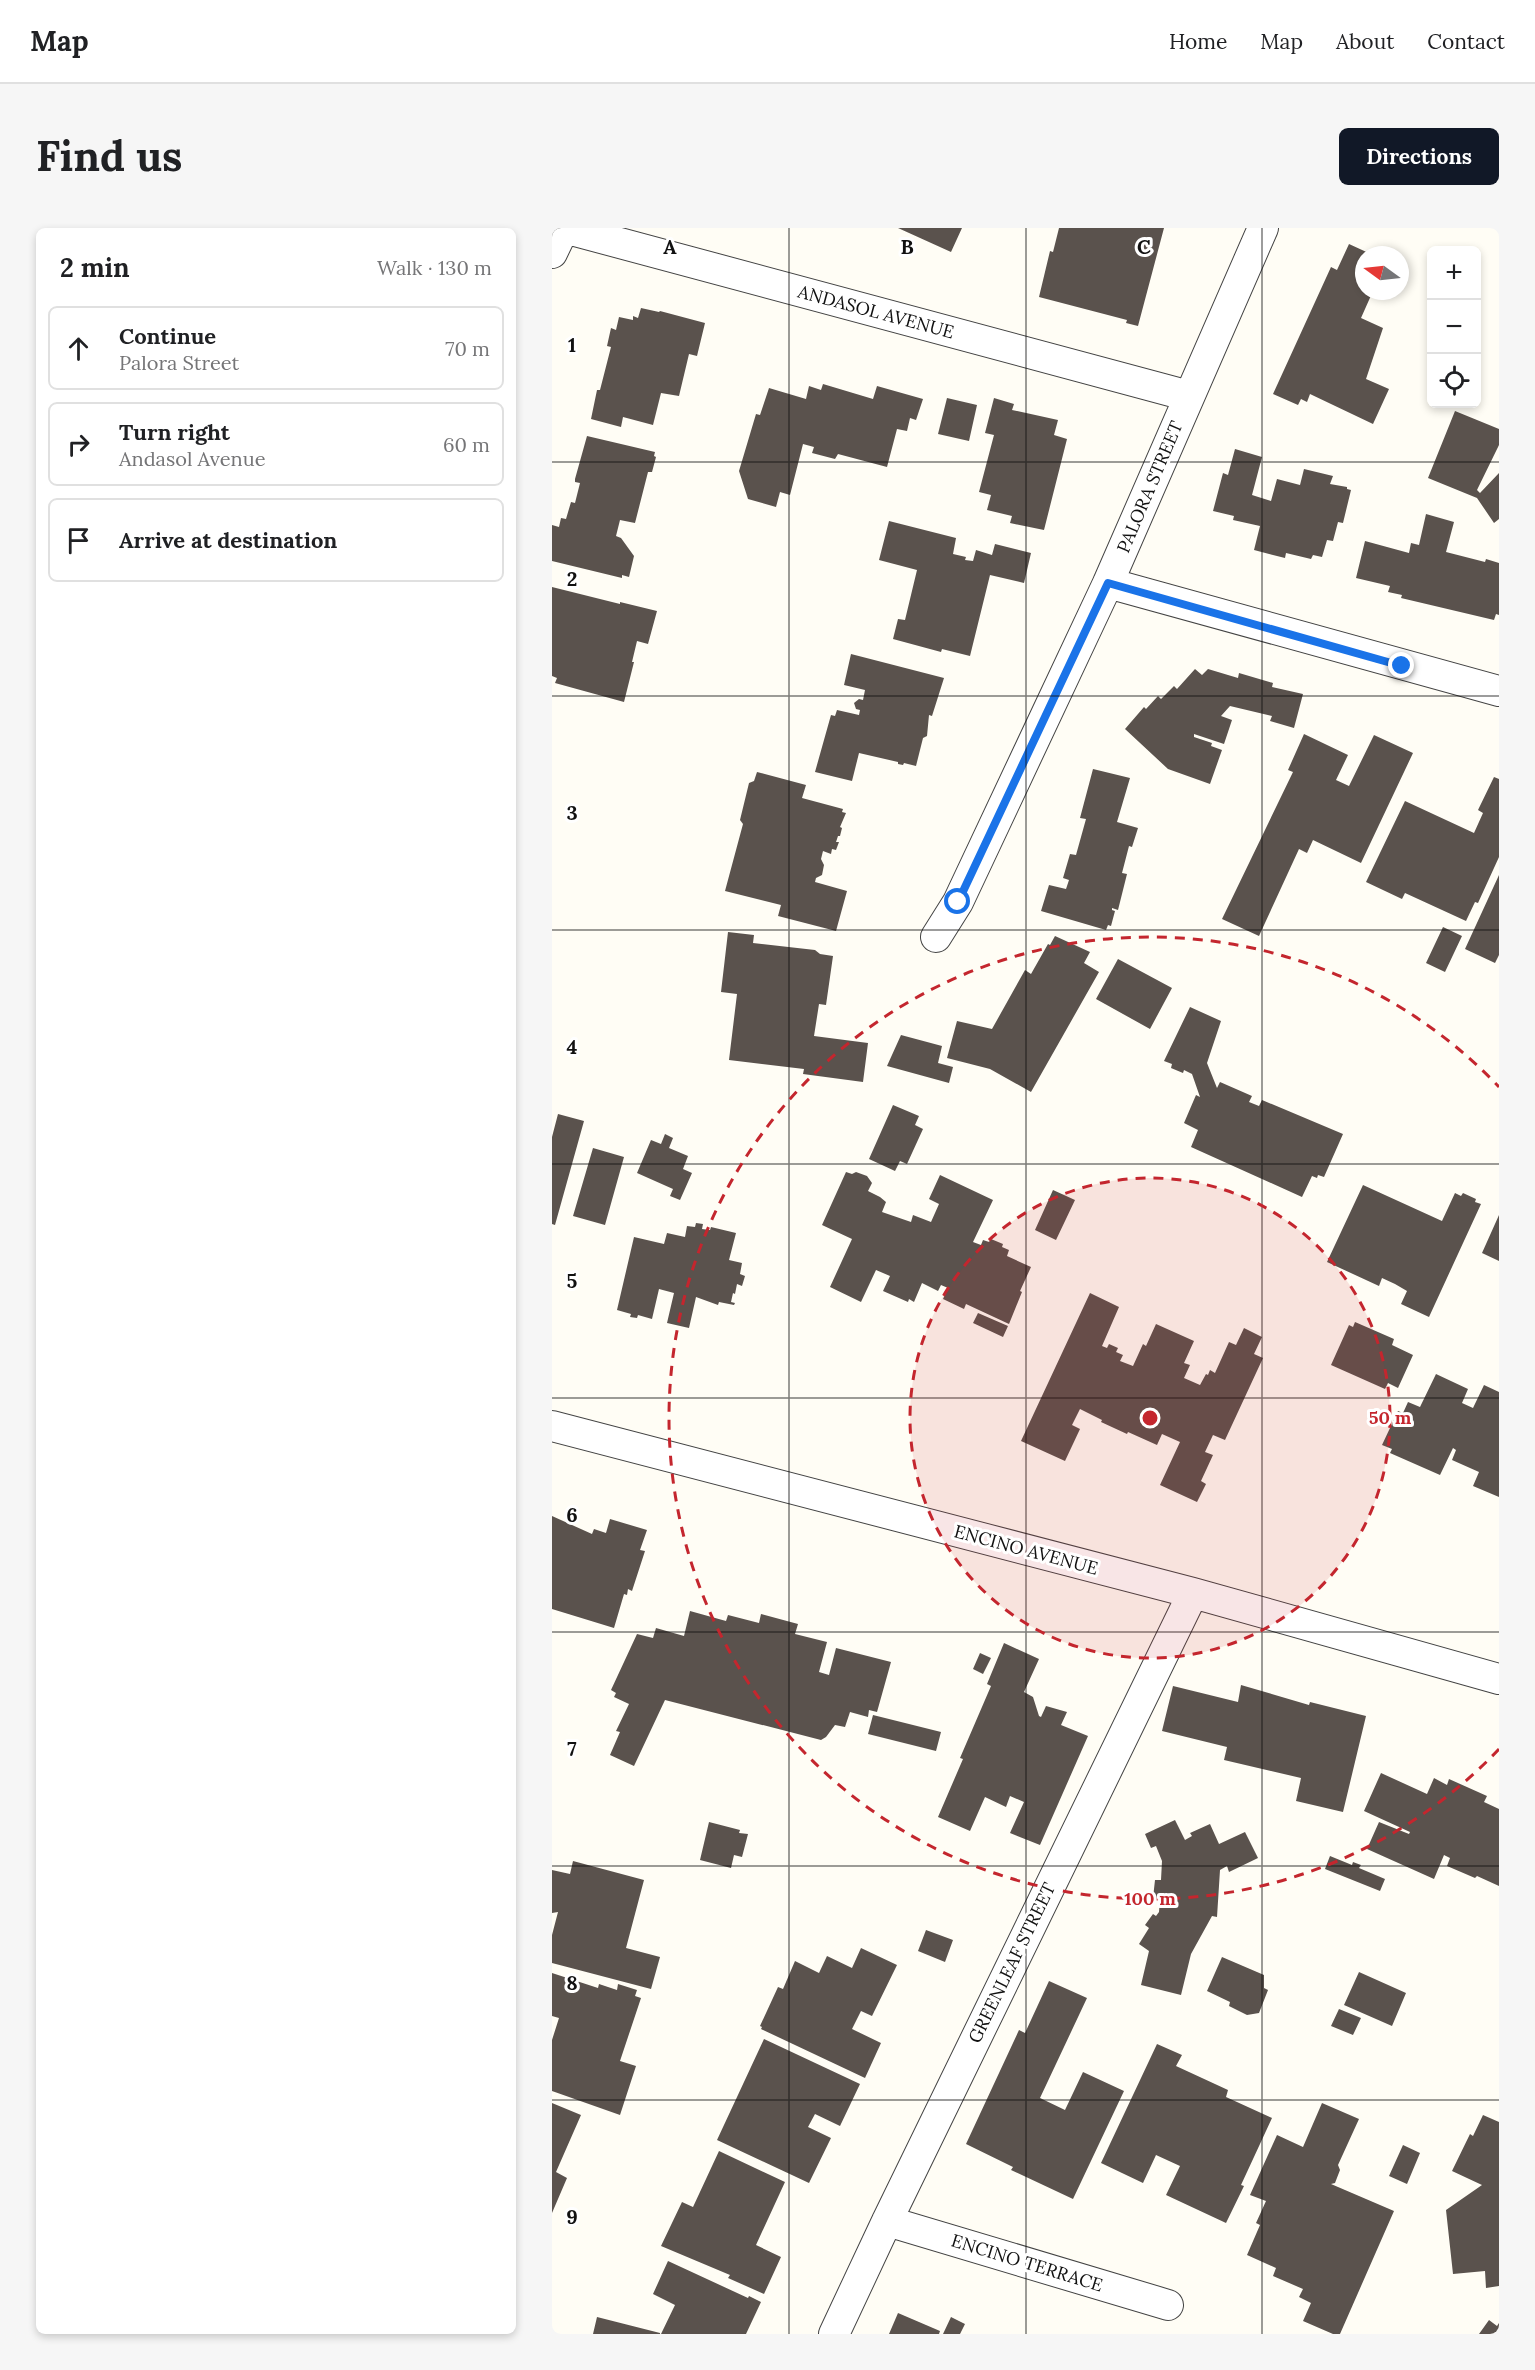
<!DOCTYPE html>
<html lang="en">
<head>
<meta charset="utf-8">
<style>
	body { margin:0; font-family:Lora,serif; background:#f6f6f6; color:#202124 }
	.controls { position:absolute; right:18px; top:18px; display:grid; overflow:hidden; border-radius:9px; box-shadow:0 3px 9px #0003 }
	.controls button { width:54px; height:54px; display:grid; place-items:center; padding:0; border:0; border-bottom:2px solid #e0e0e0; background:#fff; color:#202124; font:30px sans-serif }
	.compass { position:absolute; left:803px; top:18px; width:54px; height:54px; border-radius:50%; background:#fff; box-shadow:0 3px 9px #0003; rotate:285deg }
	.stop { position:absolute; width:18px; height:18px; margin:-14px; border:4px solid #1a73e8; border-radius:50%; background:#fff }
	.stop.end { background:#1a73e8; border-color:#fff; box-shadow:0 2px 6px #0008 }
	.list { margin:0; padding:0; list-style:none }
	h2 { display:flex; justify-content:space-between; align-items:center; height:78px; margin:0; padding:0 24px; font-size:26px }
	h2 small { font-size:20px; font-weight:400; color:#757577 }
	.list li { display:grid; grid-template-columns:39px 1fr auto; gap:18px; align-items:center; box-sizing:border-box; height:84px; margin:0 12px 12px; padding:0 12px; border:2px solid #e0e0e0; border-radius:9px }
	.list b { display:block; font-size:22px; white-space:nowrap }
	.list p { margin:0; font-size:20px; white-space:nowrap; color:#757577 }
	.list em { font-size:20px; font-style:normal; color:#757577 }
	.icon { flex:none; width:33px; height:33px; fill:none; stroke:currentColor; stroke-width:2; stroke-linecap:round; stroke-linejoin:round }
	.map { position:relative; flex:none; width:947px; height:2106px; overflow:hidden; border-radius:9px }
	header { display:flex; align-items:center; gap:36px; box-sizing:border-box; height:84px; padding:0 30px; background:#fff; border-bottom:2px solid #e0e0e0 }
	header strong { font-size:28px }
	nav { display:flex; gap:33px; margin-inline-start:auto; font-size:21px }
	.intro { display:flex; align-items:center; justify-content:space-between; box-sizing:border-box; height:144px; padding:0 36px }
	h1 { margin:0; font-size:42px }
	.button { padding:15px 27px; border-radius:9px; background:#111827; color:#fff; font-size:21px; font-weight:700 }
	main { display:flex; gap:36px; padding:0 36px }
	aside { flex:1; background:#fff; border-radius:9px; box-shadow:0 3px 9px #0003 }
	.map>svg:first-child { display:block }
</style>
</head>
<body>
<header>
<strong>Map</strong>
<nav><a>Home</a><a>Map</a><a>About</a><a>Contact</a></nav>
</header>
<div class="intro"><h1>Find us</h1><a class="button">Directions</a></div>
<main>
<aside>
<h2>2 min<small>Walk · 130 m</small></h2>
<ul class="list">
<li><svg class="icon" aria-label="ahead" viewBox="0 0 24 24"><path d="M12 20V5M6 11l6-6 6 6"/></svg><div><b>Continue</b><p>Palora Street</p></div><em>70 m</em></li>
<li><svg class="icon" aria-label="right" viewBox="0 0 24 24"><path d="M7 20v-9h11M14 6l5 5-5 5"/></svg><div><b>Turn right</b><p>Andasol Avenue</p></div><em>60 m</em></li>
<li><svg class="icon" aria-label="arrive" viewBox="0 0 24 24"><path d="M6 21V4h12l-3 4 3 4H6"/></svg><div><b>Arrive at destination</b></div></li>
</ul>
</aside>
<div class="map">
<svg width="947" height="2106" viewBox="0 0 947 2106">
	<rect width="100%" height="100%" fill="#fffdf5"/>
	<path fill="#5a524d" d="M 346,0 L 410,0 L 399,24 Z
		M 507,0 L 612,0 L 586,98 L 574,95 L 575,92 L 487,69 L 498,23 L 501,24 Z
		M 797,16 L 821,27 L 812,27 L 812,63 L 821,63 L 809,90 L 831,100 L 814,151 L 837,161 L 821,196 L 758,166 L 755,174 L 749,171 L 746,177 L 721,166 L 779,39 L 785,42 Z
		M 89,80 L 107,84 L 108,83 L 153,95 L 145,128 L 137,126 L 127,168 L 109,165 L 101,197 L 71,189 L 69,199 L 39,191 L 45,162 L 48,162 L 59,119 L 55,118 L 59,100 L 64,102 L 67,89 L 81,92 L 81,88 L 86,90 Z
		M 271,156 L 321,171 L 325,158 L 371,171 L 364,192 L 358,190 L 355,203 L 345,201 L 335,239 L 286,226 L 283,231 L 260,225 L 262,219 L 251,216 L 238,267 L 228,264 L 224,279 L 196,271 L 187,243 L 204,186 L 208,187 L 217,160 L 254,171 L 257,158 L 269,162 Z
		M 395,170 L 425,177 L 417,213 L 386,206 Z
		M 442,170 L 462,176 L 460,182 L 506,192 L 502,207 L 515,211 L 492,302 L 458,295 L 460,288 L 435,282 L 439,267 L 427,264 L 442,207 L 433,205 Z
		M 903,183 L 947,201 L 947,217 L 925,262 L 928,265 L 947,245 L 947,291 L 942,295 L 925,270 L 876,250 Z
		M 35,208 L 103,224 L 102,228 L 104,229 L 100,244 L 96,244 L 83,295 L 68,292 L 64,308 L 69,310 L 82,328 L 77,349 L 70,347 L 70,350 L 0,333 L 0,297 L 7,299 L 9,290 L 14,291 L 19,274 L 23,275 L 28,255 L 23,254 L 23,251 Z
		M 683,221 L 710,229 L 700,267 L 719,273 L 725,251 L 748,257 L 752,241 L 781,248 L 778,256 L 795,259 L 795,261 L 799,262 L 791,295 L 786,294 L 781,313 L 775,312 L 770,329 L 761,327 L 759,331 L 734,325 L 733,330 L 702,322 L 708,298 L 681,292 L 682,288 L 661,283 L 671,245 L 676,247 Z
		M 874,286 L 902,294 L 894,324 L 933,334 L 934,331 L 947,335 L 947,387 L 944,386 L 942,392 L 849,370 L 850,367 L 836,364 L 838,358 L 804,350 L 813,313 L 857,325 L 859,315 L 867,317 Z
		M 337,293 L 404,310 L 401,326 L 414,329 L 413,332 L 421,333 L 424,322 L 440,327 L 443,316 L 479,325 L 472,355 L 438,347 L 418,428 L 390,421 L 389,424 L 341,411 L 346,391 L 353,392 L 365,342 L 327,332 Z
		M 0,359 L 68,376 L 68,374 L 105,383 L 96,416 L 85,413 L 80,434 L 82,434 L 72,474 L 3,455 L 5,450 L 0,448 Z
		M 299,426 L 392,450 L 380,488 L 377,487 L 375,508 L 371,510 L 364,538 L 352,535 L 351,537 L 346,536 L 346,534 L 307,525 L 300,553 L 263,544 L 279,487 L 283,488 L 285,482 L 307,487 L 308,482 L 304,481 L 302,475 L 307,471 L 311,472 L 313,462 L 292,457 Z
		M 643,441 L 650,447 L 656,441 L 686,450 L 687,445 L 721,455 L 720,459 L 751,466 L 742,500 L 718,493 L 720,488 L 678,478 L 669,488 L 680,492 L 672,516 L 642,506 L 642,509 L 660,515 L 659,518 L 670,522 L 658,556 L 616,541 L 573,501 L 592,479 L 594,481 L 606,468 L 609,471 L 622,458 L 625,461 Z
		M 752,506 L 796,527 L 784,552 L 797,558 L 822,507 L 861,525 L 809,635 L 761,612 L 755,625 L 747,621 L 707,708 L 670,691 L 741,544 L 736,542 Z
		M 541,541 L 578,550 L 565,594 L 586,600 L 580,619 L 577,618 L 570,645 L 575,646 L 566,682 L 560,680 L 560,682 L 563,683 L 559,698 L 556,697 L 554,702 L 489,683 L 497,657 L 514,661 L 517,652 L 511,650 L 518,626 L 524,627 L 534,591 L 528,590 Z
		M 205,544 L 254,557 L 250,570 L 291,581 L 290,584 L 294,585 L 288,599 L 290,600 L 288,608 L 286,608 L 284,614 L 287,614 L 284,622 L 280,621 L 279,626 L 271,623 L 269,631 L 272,637 L 270,647 L 264,650 L 263,654 L 295,663 L 284,703 L 226,688 L 229,677 L 173,663 L 191,596 L 188,592 L 197,555 L 202,553 Z
		M 942,549 L 947,551 L 947,629 L 926,675 L 923,674 L 914,693 L 853,665 L 850,671 L 814,654 L 853,573 L 922,605 L 931,585 L 926,582 Z
		M 947,647 L 947,727 L 943,735 L 913,721 Z
		M 891,699 L 910,708 L 893,744 L 874,735 Z
		M 176,704 L 202,707 L 201,715 L 263,722 L 268,726 L 281,728 L 274,777 L 267,776 L 262,808 L 316,815 L 311,854 L 251,846 L 252,841 L 177,832 L 185,766 L 169,764 Z
		M 503,708 L 538,724 L 532,735 L 547,744 L 479,864 L 438,841 L 395,830 L 405,793 L 440,801 L 473,742 L 479,746 L 496,716 L 498,717 Z
		M 566,731 L 620,760 L 598,801 L 544,771 Z
		M 638,779 L 669,793 L 655,835 L 665,860 L 668,854 L 700,868 L 697,874 L 707,878 L 710,872 L 791,906 L 772,949 L 766,947 L 765,950 L 760,948 L 750,969 L 639,919 L 646,902 L 632,895 L 644,867 L 648,869 L 640,846 L 632,842 L 631,845 L 619,840 L 620,836 L 612,833 Z
		M 349,807 L 390,818 L 386,835 L 401,839 L 397,855 L 335,838 Z
		M 341,877 L 367,888 L 363,897 L 371,901 L 355,936 L 348,933 L 343,943 L 317,931 Z
		M 6,886 L 32,893 L 3,997 L 0,996 L 0,909 Z
		M 113,906 L 121,910 L 117,920 L 136,928 L 131,941 L 140,945 L 128,972 L 118,968 L 121,961 L 85,945 L 99,912 L 109,916 Z
		M 41,920 L 72,929 L 53,997 L 21,988 Z
		M 294,944 L 300,946 L 304,944 L 315,948 L 320,955 L 316,963 L 328,969 L 334,974 L 330,984 L 359,994 L 361,987 L 379,994 L 387,976 L 377,971 L 388,947 L 441,972 L 421,1014 L 429,1017 L 431,1012 L 437,1014 L 439,1011 L 451,1016 L 450,1019 L 457,1022 L 455,1028 L 479,1039 L 468,1063 L 470,1064 L 457,1096 L 414,1076 L 412,1081 L 391,1071 L 396,1060 L 389,1057 L 386,1063 L 370,1055 L 362,1074 L 357,1071 L 356,1074 L 331,1063 L 338,1048 L 324,1042 L 309,1074 L 278,1059 L 300,1011 L 270,997 Z
		M 811,957 L 890,993 L 903,965 L 909,968 L 911,965 L 924,971 L 923,974 L 929,976 L 877,1089 L 849,1076 L 855,1063 L 843,1056 L 830,1050 L 827,1058 L 775,1034 Z
		M 501,962 L 523,972 L 504,1012 L 483,1002 Z
		M 947,987 L 947,1033 L 930,1025 Z
		M 144,995 L 151,996 L 150,1001 L 158,1002 L 159,999 L 184,1005 L 177,1032 L 190,1035 L 188,1046 L 193,1048 L 190,1058 L 185,1056 L 183,1066 L 181,1065 L 179,1074 L 183,1075 L 182,1077 L 167,1074 L 166,1077 L 144,1069 L 137,1100 L 115,1095 L 122,1065 L 107,1061 L 100,1091 L 86,1087 L 85,1090 L 78,1089 L 79,1086 L 65,1082 L 82,1009 L 112,1016 L 115,1005 L 133,1009 L 135,998 L 143,999 Z
		M 538,1065 L 567,1079 L 550,1118 L 555,1120 L 557,1116 L 566,1120 L 564,1124 L 571,1127 L 568,1133 L 581,1138 L 591,1116 L 594,1118 L 604,1096 L 642,1113 L 632,1135 L 638,1137 L 632,1150 L 648,1157 L 654,1146 L 656,1147 L 658,1142 L 663,1145 L 677,1114 L 684,1117 L 692,1100 L 710,1109 L 702,1126 L 711,1130 L 673,1212 L 661,1207 L 653,1224 L 661,1227 L 649,1253 L 654,1256 L 645,1274 L 608,1257 L 628,1214 L 610,1206 L 605,1217 L 576,1204 L 575,1206 L 549,1194 L 550,1192 L 528,1181 L 520,1197 L 528,1201 L 513,1233 L 469,1213 Z
		M 426,1085 L 456,1098 L 451,1109 L 421,1095 Z
		M 803,1094 L 842,1111 L 840,1117 L 861,1127 L 846,1160 L 836,1155 L 833,1161 L 779,1137 L 797,1097 L 801,1099 Z
		M 884,1146 L 916,1161 L 910,1175 L 921,1180 L 932,1157 L 947,1164 L 947,1269 L 921,1258 L 927,1244 L 900,1232 L 904,1222 L 901,1220 L 888,1247 L 838,1225 L 840,1221 L 830,1217 L 846,1183 L 851,1185 L 856,1174 L 868,1179 Z
		M 0,1288 L 40,1306 L 42,1301 L 54,1305 L 58,1291 L 95,1302 L 88,1322 L 93,1323 L 80,1363 L 76,1361 L 75,1367 L 72,1366 L 62,1400 L 0,1381 Z
		M 138,1383 L 174,1393 L 176,1387 L 207,1395 L 209,1386 L 246,1396 L 243,1406 L 275,1414 L 267,1444 L 277,1447 L 284,1420 L 339,1434 L 325,1484 L 317,1482 L 316,1489 L 298,1484 L 293,1499 L 283,1497 L 274,1509 L 269,1512 L 113,1472 L 82,1538 L 58,1527 L 68,1504 L 64,1503 L 77,1476 L 62,1469 L 64,1465 L 59,1462 L 85,1406 L 101,1410 L 104,1400 L 132,1408 Z
		M 452,1415 L 487,1431 L 472,1464 L 481,1469 L 487,1488 L 489,1489 L 494,1478 L 515,1484 L 509,1497 L 536,1508 L 488,1617 L 458,1605 L 472,1574 L 458,1568 L 454,1579 L 433,1569 L 418,1603 L 386,1589 L 411,1531 L 408,1530 L 439,1458 L 435,1456 Z
		M 428,1425 L 439,1430 L 431,1446 L 421,1441 Z
		M 689,1457 L 757,1477 L 758,1474 L 814,1488 L 791,1584 L 744,1573 L 749,1550 L 672,1532 L 675,1519 L 610,1503 L 621,1458 L 686,1474 Z
		M 321,1487 L 389,1504 L 384,1523 L 316,1506 Z
		M 829,1545 L 875,1566 L 882,1550 L 895,1557 L 897,1551 L 935,1568 L 932,1574 L 947,1581 L 947,1658 L 925,1648 L 923,1650 L 895,1638 L 898,1630 L 892,1627 L 882,1651 L 815,1621 L 827,1594 L 857,1606 L 858,1604 L 812,1583 Z
		M 623,1592 L 633,1612 L 640,1608 L 638,1605 L 658,1596 L 667,1616 L 693,1604 L 706,1630 L 677,1644 L 675,1638 L 668,1642 L 665,1689 L 660,1688 L 639,1726 L 629,1767 L 589,1757 L 597,1723 L 587,1716 L 597,1700 L 593,1697 L 601,1686 L 604,1688 L 607,1684 L 608,1671 L 601,1670 L 603,1652 L 609,1652 L 610,1633 L 604,1618 L 599,1620 L 593,1606 Z
		M 157,1594 L 188,1602 L 187,1605 L 196,1606 L 190,1629 L 182,1627 L 179,1640 L 148,1632 Z
		M 778,1628 L 800,1637 L 801,1634 L 809,1637 L 807,1640 L 833,1651 L 828,1663 L 773,1641 Z
		M 21,1633 L 92,1652 L 74,1720 L 108,1729 L 99,1761 L 0,1735 L 0,1707 L 6,1684 L 0,1685 L 0,1642 L 18,1646 Z
		M 374,1702 L 401,1712 L 393,1734 L 366,1723 Z
		M 309,1720 L 345,1737 L 320,1788 L 309,1783 L 300,1801 L 329,1815 L 313,1850 L 209,1801 L 210,1799 L 208,1798 L 226,1759 L 231,1761 L 243,1733 L 267,1745 L 275,1728 L 300,1740 Z
		M 670,1729 L 712,1747 L 712,1760 L 716,1762 L 707,1785 L 695,1787 L 677,1778 L 678,1774 L 655,1763 Z
		M 807,1744 L 854,1765 L 840,1798 L 792,1777 Z
		M 0,1745 L 46,1760 L 47,1756 L 65,1762 L 66,1756 L 85,1762 L 83,1768 L 89,1770 L 68,1833 L 84,1838 L 68,1887 L 0,1863 L 0,1812 L 7,1790 L 0,1788 Z
		M 497,1753 L 535,1770 L 488,1870 L 513,1882 L 531,1844 L 572,1863 L 521,1971 L 459,1942 L 461,1939 L 414,1916 L 467,1802 L 473,1805 Z
		M 787,1781 L 809,1790 L 801,1807 L 779,1798 Z
		M 212,1811 L 308,1856 L 288,1898 L 263,1886 L 256,1899 L 279,1910 L 257,1955 L 165,1912 Z
		M 605,1816 L 630,1827 L 624,1838 L 676,1862 L 674,1869 L 720,1890 L 689,1957 L 692,1958 L 674,1995 L 614,1967 L 628,1938 L 604,1927 L 591,1955 L 549,1935 Z
		M 0,1875 L 29,1887 L 4,1944 L 15,1950 L 0,1985 Z
		M 770,1875 L 807,1891 L 786,1937 L 788,1942 L 783,1955 L 779,1956 L 842,1983 L 788,2106 L 781,2106 L 751,2093 L 759,2075 L 747,2069 L 751,2061 L 721,2048 L 724,2040 L 695,2027 L 708,1997 L 704,1995 L 714,1973 L 698,1967 L 725,1907 L 751,1919 Z
		M 931,1887 L 947,1894 L 947,2058 L 934,2060 L 933,2043 L 901,2046 L 894,1982 L 930,1957 L 900,1943 L 918,1906 L 921,1908 Z
		M 851,1917 L 868,1925 L 855,1956 L 837,1948 Z
		M 167,1923 L 233,1954 L 204,2017 L 229,2029 L 212,2066 L 176,2050 L 178,2047 L 109,2018 L 130,1974 L 141,1979 Z
		M 116,2033 L 196,2070 L 197,2068 L 209,2074 L 194,2106 L 109,2106 L 123,2077 L 101,2066 Z
		M 346,2085 L 388,2103 L 387,2106 L 337,2106 Z
		M 45,2089 L 108,2105 L 108,2106 L 41,2106 Z
		M 399,2089 L 413,2096 L 408,2106 L 391,2106 Z
		M 937,2092 L 945,2098 L 947,2095 L 947,2106 L 927,2106 Z"/>
	<g fill="none" stroke-linecap="round" stroke-linejoin="round">
		<g stroke="#444" stroke-width="32">
			<path id="minor" d="M 12,0 L 637,168
				M 0,25 L 12,0
				M 556,355 L 947,463
				M 384,709 L 406,674 L 556,355 L 711,0
				M 0,1198 L 641,1365 L 947,1451
				M 335,1993 L 616,2077
				M 282,2106 L 335,1993 L 641,1365"/>
		</g>
		<use href="#minor" stroke="#fff" stroke-width="30"/>
	</g>
	<g fill="none" stroke-linecap="round" stroke-linejoin="round">
		<path stroke="#1a73e8" stroke-width="8" d="M 406,674 L 556,355 L 850,438"/>
	</g>
	<path fill="none" stroke="#111" stroke-width="1.5" stroke-opacity="0.55" d="M 237,0 L 237,2106M 474,0 L 474,2106M 710,0 L 710,2106M 0,234 L 947,234M 0,468 L 947,468M 0,702 L 947,702M 0,936 L 947,936M 0,1170 L 947,1170M 0,1404 L 947,1404M 0,1638 L 947,1638M 0,1872 L 947,1872"/>
	<circle cx="598" cy="1190" r="240" fill="#c4262e" fill-opacity=".12"/>
	<g fill="none" stroke="#c4262e" stroke-width="3" stroke-dasharray="10 8">
		<circle cx="598" cy="1190" r="240"/>
		<path d="M947 1521A481 481 0 1 1 947 859"/>
	</g>
	<g text-anchor="middle" stroke-width="6" stroke-linejoin="round" paint-order="stroke">
		<g font-size="18" fill="#111" stroke="#fff">
			<text transform="translate(324 84) rotate(15)" y="6">ANDASOL AVENUE</text>
			<text transform="translate(598 259) rotate(-67)" y="6">PALORA STREET</text>
			<text transform="translate(474 1322) rotate(15)" y="6">ENCINO AVENUE</text>
			<text transform="translate(460 1735) rotate(-64)" y="6">GREENLEAF STREET</text>
			<text transform="translate(475 2035) rotate(17)" y="6">ENCINO TERRACE</text>
		</g>
	</g>
	<g font-size="20" text-anchor="middle" font-weight="bold" fill="#111" stroke="#fff" stroke-width="6" stroke-linejoin="round" paint-order="stroke">
		<text x="118" y="26">A</text>
		<text x="355" y="26">B</text>
		<text x="592" y="26">C</text>
		<text x="20" y="124">1</text>
		<text x="20" y="358">2</text>
		<text x="20" y="592">3</text>
		<text x="20" y="826">4</text>
		<text x="20" y="1060">5</text>
		<text x="20" y="1294">6</text>
		<text x="20" y="1528">7</text>
		<text x="20" y="1762">8</text>
		<text x="20" y="1996">9</text>
	</g>
	<circle cx="598" cy="1190" r="9" fill="#c4262e" stroke="#fff" stroke-width="3"/>
	<g font-size="18" text-anchor="middle" font-weight="bold" fill="#c4262e" stroke="#fff" stroke-width="6" stroke-linejoin="round" paint-order="stroke">
		<text x="838" y="1196">50 m</text>
		<text x="598" y="1677">100 m</text>
	</g>
</svg>
<div class="controls">
<button>+</button>
<button>−</button>
<button><svg class="icon" aria-label="locate" viewBox="0 0 24 24"><circle cx="12" cy="12" r="6"/><path d="M12 2v4M12 18v4M2 12h4M18 12h4"/></svg></button>
</div>
<svg class="compass" viewBox="-18 -18 36 36"><path d="M0-13l5 13h-10z" fill="#e53935"/><path d="M0 13l5-13h-10z" fill="#757577"/></svg>
<div class="stop" style="left:406px;top:674px"></div>
<div class="stop end" style="left:850px;top:438px"></div>
</div>
</main>
</body>
</html>
